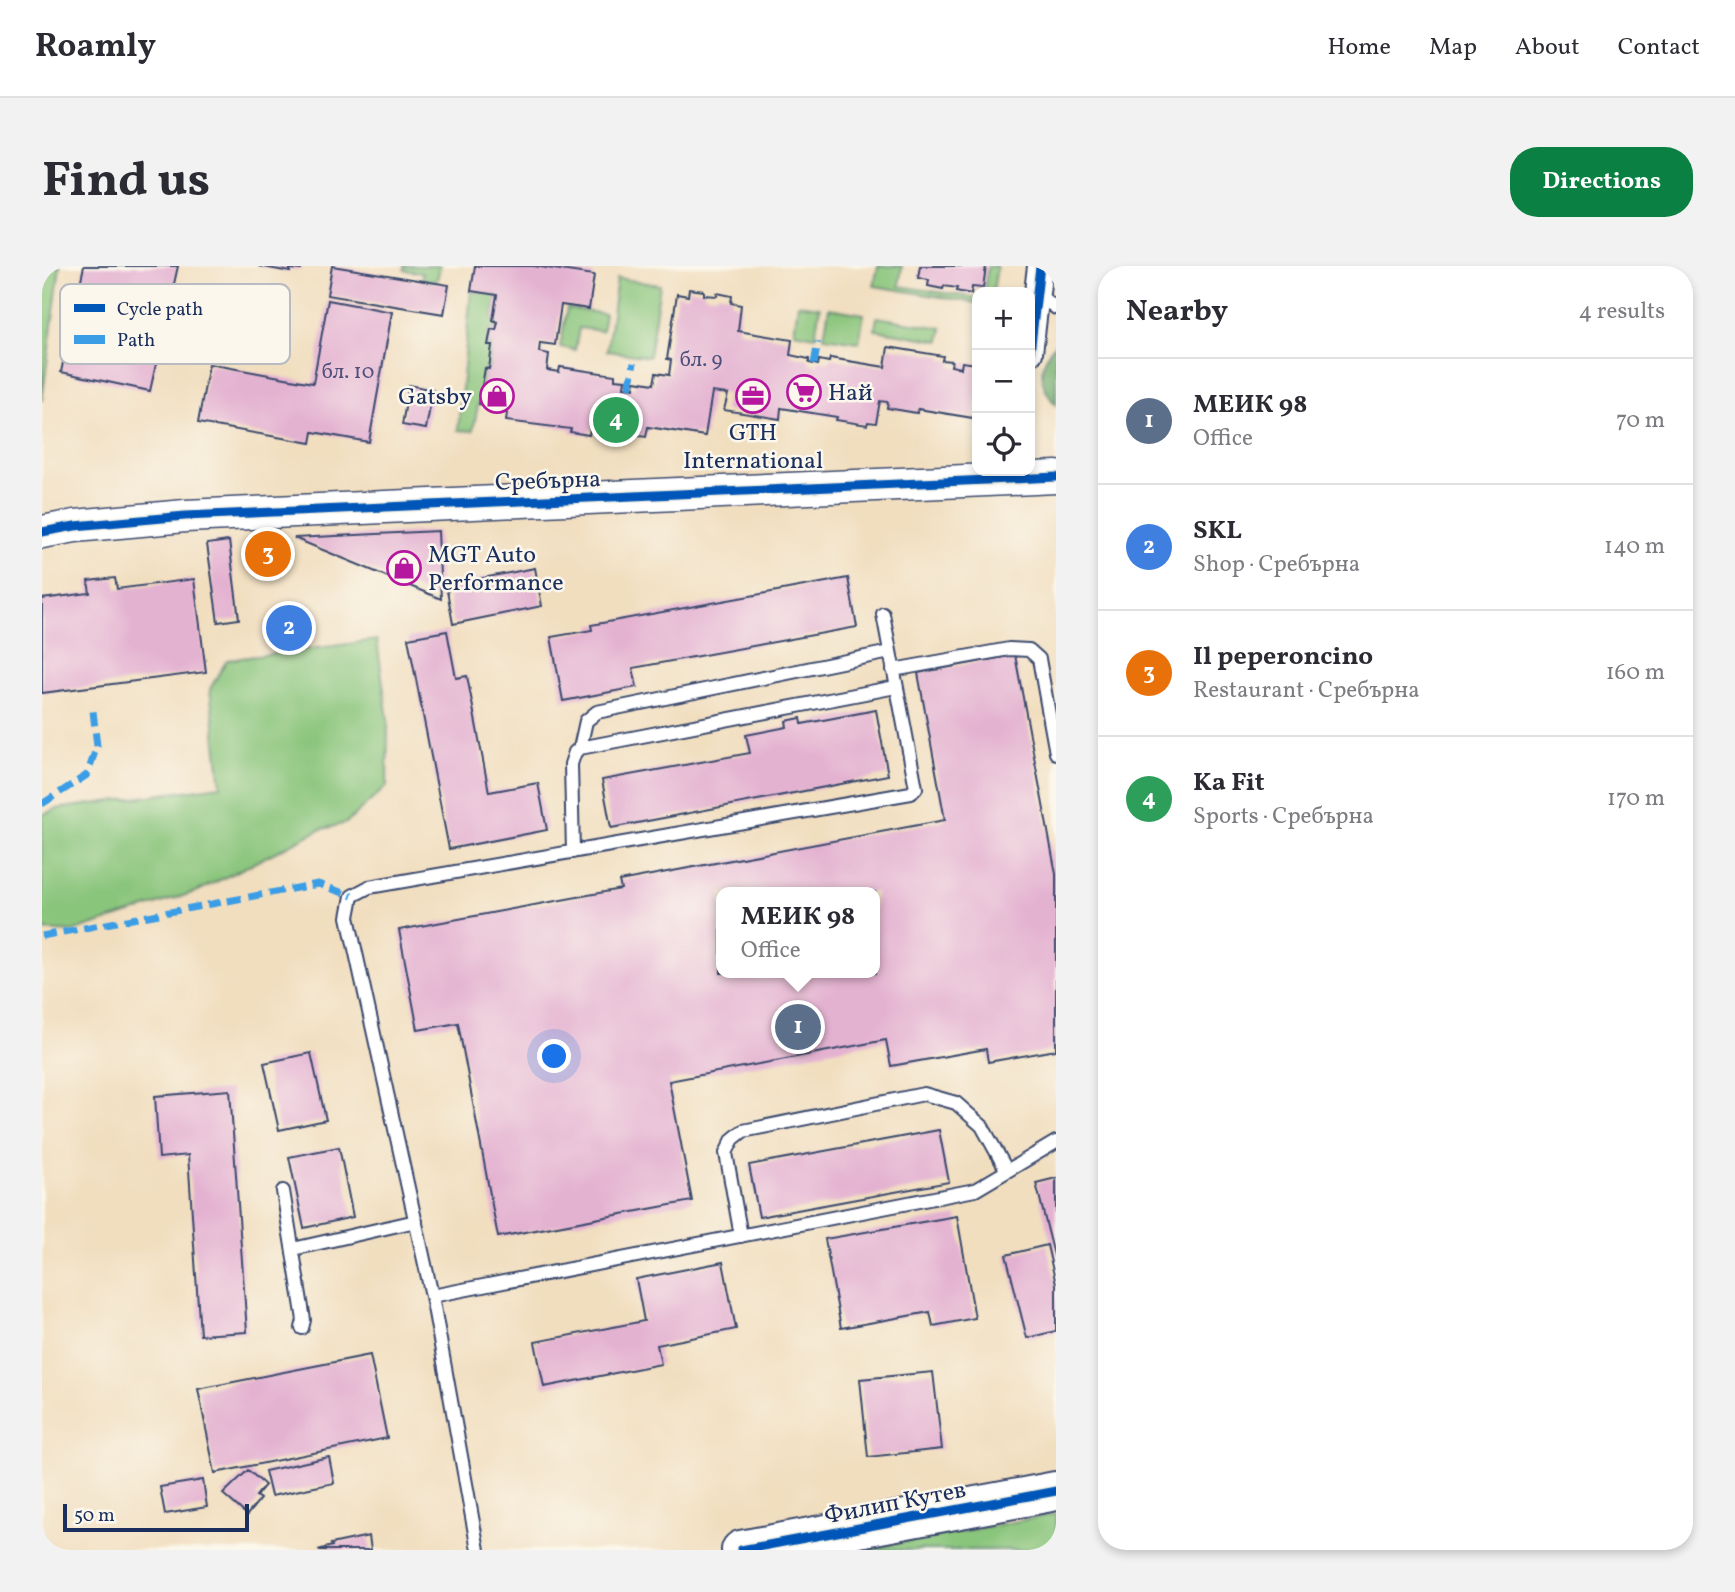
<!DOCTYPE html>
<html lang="en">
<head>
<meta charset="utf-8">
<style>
	body { margin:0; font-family:Vollkorn,serif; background:#f2f2f3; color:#2b2b33 }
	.controls { position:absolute; right:21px; top:21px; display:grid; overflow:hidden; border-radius:14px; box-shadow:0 4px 10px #0003 }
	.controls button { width:63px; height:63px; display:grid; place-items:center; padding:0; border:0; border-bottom:2px solid #e1e1e2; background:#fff; color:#2b2b33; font:35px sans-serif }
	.scale { position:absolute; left:21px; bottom:18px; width:186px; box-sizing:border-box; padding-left:7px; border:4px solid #1b2f5e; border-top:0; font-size:19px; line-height:24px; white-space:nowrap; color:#1b2f5e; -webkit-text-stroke:5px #fbf7ec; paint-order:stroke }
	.you { position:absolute; left:513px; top:791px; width:24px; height:24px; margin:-18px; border:5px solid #fff; border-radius:50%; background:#1a73e8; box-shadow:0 0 0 10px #1a73e833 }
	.badge { display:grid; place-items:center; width:46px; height:46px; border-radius:50%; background:#0b8043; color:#fff; font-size:23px; font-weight:700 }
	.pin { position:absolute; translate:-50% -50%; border:4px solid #fff; box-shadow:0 2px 7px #0006 }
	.popup { position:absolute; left:674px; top:621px; width:164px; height:91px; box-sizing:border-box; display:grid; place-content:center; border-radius:14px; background:#fff; filter:drop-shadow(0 2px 5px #0005); font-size:23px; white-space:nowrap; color:#7c7c81 }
	.popup b { font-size:26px; color:#2b2b33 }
	.popup::after { content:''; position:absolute; left:50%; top:100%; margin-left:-14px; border:14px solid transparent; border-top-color:#fff }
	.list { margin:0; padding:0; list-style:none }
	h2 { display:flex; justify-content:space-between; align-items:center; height:91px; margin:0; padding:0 28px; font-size:30px }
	h2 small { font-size:23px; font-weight:400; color:#7c7c81 }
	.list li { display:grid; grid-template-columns:46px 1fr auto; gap:21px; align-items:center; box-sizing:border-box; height:126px; padding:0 28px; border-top:2px solid #e1e1e2 }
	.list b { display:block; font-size:26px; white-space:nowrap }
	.list p { margin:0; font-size:23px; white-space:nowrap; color:#7c7c81 }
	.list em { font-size:23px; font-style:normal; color:#7c7c81 }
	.icon { flex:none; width:38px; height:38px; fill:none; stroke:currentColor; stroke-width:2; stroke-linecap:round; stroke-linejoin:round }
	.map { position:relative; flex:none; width:1014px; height:1284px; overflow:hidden; border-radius:28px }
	header { display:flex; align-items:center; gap:42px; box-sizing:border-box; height:98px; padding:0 35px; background:#fff; border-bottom:2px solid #e1e1e2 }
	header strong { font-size:33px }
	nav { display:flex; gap:38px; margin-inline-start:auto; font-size:24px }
	.intro { display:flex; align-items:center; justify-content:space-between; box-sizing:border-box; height:168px; padding:0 42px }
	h1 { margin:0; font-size:49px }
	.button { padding:18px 32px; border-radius:28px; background:#0b8043; color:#fff; font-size:24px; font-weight:700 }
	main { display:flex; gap:42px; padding:0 42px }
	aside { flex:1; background:#fff; border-radius:28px; box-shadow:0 4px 10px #0003 }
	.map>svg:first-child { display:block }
</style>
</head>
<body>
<header>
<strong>Roamly</strong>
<nav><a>Home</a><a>Map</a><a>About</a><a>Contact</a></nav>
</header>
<div class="intro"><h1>Find us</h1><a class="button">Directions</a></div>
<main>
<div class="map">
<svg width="1014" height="1284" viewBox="0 0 1014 1284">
	<rect width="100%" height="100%" fill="#fbf7ec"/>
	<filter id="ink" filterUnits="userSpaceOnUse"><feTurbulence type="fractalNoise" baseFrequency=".0143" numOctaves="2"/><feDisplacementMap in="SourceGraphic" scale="14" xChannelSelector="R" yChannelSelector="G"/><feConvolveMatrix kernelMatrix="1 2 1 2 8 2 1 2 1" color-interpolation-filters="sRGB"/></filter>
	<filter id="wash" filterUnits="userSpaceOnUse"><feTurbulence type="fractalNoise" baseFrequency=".00686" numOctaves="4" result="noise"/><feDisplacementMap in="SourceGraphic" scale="28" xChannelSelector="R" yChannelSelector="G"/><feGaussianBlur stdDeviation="1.57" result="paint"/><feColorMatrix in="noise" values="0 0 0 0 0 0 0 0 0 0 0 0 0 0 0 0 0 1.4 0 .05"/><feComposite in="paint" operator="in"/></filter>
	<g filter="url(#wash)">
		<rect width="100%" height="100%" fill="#f1debf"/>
		<path fill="#8ac57b" stroke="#527a6c" stroke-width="2" d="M 0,0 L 18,0 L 0,135 Z
			M 362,0 L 398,0 L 395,15 L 380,13 L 381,7 L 362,4 Z
			M 836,0 L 860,0 L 857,20 L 935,32 L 935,37 L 832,20 Z
			M 946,0 L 955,0 L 951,26 L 942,26 Z
			M 575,12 L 618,19 L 607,91 L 565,85 Z
			M 429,25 L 455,29 L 451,54 L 456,56 L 454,64 L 449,63 L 446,78 L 450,79 L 447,103 L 443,103 L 431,165 L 416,164 Z
			M 756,38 L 778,41 L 773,70 L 752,66 Z
			M 525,42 L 563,48 L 560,65 L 537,62 L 533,84 L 518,81 Z
			M 787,42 L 822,48 L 817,76 L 782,71 Z
			M 835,51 L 900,62 L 898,75 L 833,64 Z
			M 335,374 L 346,454 L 345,520 L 304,557 L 277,564 L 156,625 L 30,666 L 0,664 L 0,549 L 14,543 L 179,520 L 168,423 L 185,394 Z
			M 1014,1248 L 1014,1278 L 983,1284 L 820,1284 Z"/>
		<path fill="#6faa6b" stroke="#456c64" stroke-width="2" d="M 1014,77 L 1014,139 C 995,118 995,98 1014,77 Z"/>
		<g id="blocks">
			<path fill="#e4b2d1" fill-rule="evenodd" d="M 42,0 L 136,0 L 108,125 L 19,106 Z
				M 216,0 L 260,0 L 259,4 L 248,3 L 248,6 Z
				M 290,0 L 407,19 L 402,48 L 285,29 Z
				M 433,0 L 492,0 L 552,9 L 547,43 L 519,39 L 513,79 L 498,77 L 497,86 L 507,88 L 505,104 L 517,106 L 518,101 L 573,109 L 573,113 L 583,114 L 582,121 L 592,122 L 593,115 L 612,118 L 614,107 L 627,109 L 629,94 L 625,93 L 635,28 L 646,30 L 647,23 L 662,25 L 662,29 L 675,30 L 675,27 L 690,30 L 689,37 L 699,39 L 696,65 L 750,74 L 748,89 L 767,93 L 767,97 L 776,99 L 777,94 L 787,96 L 788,92 L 843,101 L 846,81 L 901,90 L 900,94 L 910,95 L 909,100 L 919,102 L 920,96 L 935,98 L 935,128 L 931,152 L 876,143 L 875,147 L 845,142 L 846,136 L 838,135 L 834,157 L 826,156 L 825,159 L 794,154 L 795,151 L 739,142 L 738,153 L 682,144 L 686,128 L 670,126 L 663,170 L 606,161 L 604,171 L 548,163 L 547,169 L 528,166 L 529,163 L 464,155 L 465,147 L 452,145 L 453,141 L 437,138 L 443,102 L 447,103 L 450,79 L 446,79 L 449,63 L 454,64 L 456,56 L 451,54 L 455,29 L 429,25 Z
				M 878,0 L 944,0 L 941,22 L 930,21 L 929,28 L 914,25 L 915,22 L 902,20 L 901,23 L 886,20 L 887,14 L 876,12 Z
				M 286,34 L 350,46 L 327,176 L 271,166 L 269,177 L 156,157 L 167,98 L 271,117 Z
				M 367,119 L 391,124 L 384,163 L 360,159 Z
				M 396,265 L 399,333 L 252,272 Z
				M 187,275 L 197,353 L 176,356 L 165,278 Z
				M 493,302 L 500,340 L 411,358 L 404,319 Z
				M 73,312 L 75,323 L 152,313 L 164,406 L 0,427 L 0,333 L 48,327 L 46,315 Z
				M 806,312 L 815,361 L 591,402 L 595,421 L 521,435 L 509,371 L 550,364 L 549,359 Z
				M 405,365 L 414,412 L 425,410 L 447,526 L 496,517 L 505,564 L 407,583 L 366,372 Z
				M 973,389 L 1014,608 L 1014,784 L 946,796 L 944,783 L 849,800 L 844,774 L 627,815 L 650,935 L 456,971 L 416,757 L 376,764 L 357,664 L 579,623 L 577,615 L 903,554 L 876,407 ZM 679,626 L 833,626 L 833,707 L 679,707 Z
				M 834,444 L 846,509 L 569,562 L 560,514 L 708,487 L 704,469 L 745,461 L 744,455 L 759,452 L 760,458 Z
				M 269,787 L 284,854 L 237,864 L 222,797 Z
				M 188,824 L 205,1066 L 158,1069 L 146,889 L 117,892 L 113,830 Z
				M 897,864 L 907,916 L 717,951 L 707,899 Z
				M 297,881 L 311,951 L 262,962 L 247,891 Z
				M 1014,912 L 1014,992 L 1013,993 L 994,917 Z
				M 915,950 L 933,1052 L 891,1060 L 888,1046 L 799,1062 L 783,973 Z
				M 1005,979 L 1014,1018 L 1014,1065 L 985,1072 L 964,989 Z
				M 681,996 L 694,1063 L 615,1079 L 619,1098 L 502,1121 L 493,1076 L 602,1055 L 594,1013 Z
				M 328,1089 L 345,1172 L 173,1207 L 156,1123 Z
				M 891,1106 L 900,1183 L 826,1191 L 818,1113 Z
				M 287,1191 L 292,1217 L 229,1230 L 223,1205 Z
				M 206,1204 L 223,1219 L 214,1230 L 218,1233 L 205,1249 L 181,1228 Z
				M 161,1214 L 165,1241 L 123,1248 L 118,1221 Z
				M 327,1270 L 329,1284 L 276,1284 L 290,1280 L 289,1278 Z"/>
		</g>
	</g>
	<g filter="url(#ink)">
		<use href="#blocks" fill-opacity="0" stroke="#3b496d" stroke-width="2"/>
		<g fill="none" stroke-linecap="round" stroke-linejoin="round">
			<g stroke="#3b496d" stroke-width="16">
				<path id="service" d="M 995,28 L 1014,42
					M 851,404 L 967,383 L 987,384 L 997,393 L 1014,487
					M 538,482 L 544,455 L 555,446 L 848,386
					M 531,586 L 529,498 L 533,486 L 538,482 L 854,421
					M 241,925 L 262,1054 L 260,1062
					M 699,970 L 684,887 L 691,873 L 701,865 L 882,828 L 914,837 L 940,860 L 965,905
					M 251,983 L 374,955
					M 390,1030 L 933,924 L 1014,876
					M 436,1284 L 390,1030 L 306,651 L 310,630 L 327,621 L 869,527 L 874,522 L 841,348"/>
			</g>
			<g stroke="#3b496d" stroke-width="28">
				<path id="minor" d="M 988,87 L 998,0"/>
			</g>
			<g stroke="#3b496d" stroke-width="35">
				<path id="tertiary" d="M 0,266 L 33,260 L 143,250 L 1014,211"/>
			</g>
			<g stroke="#3b496d" stroke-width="42">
				<path id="primary" d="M 699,1284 L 1014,1225"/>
			</g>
			<use href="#service" stroke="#fff" stroke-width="12"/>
			<use href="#minor" stroke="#fff" stroke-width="24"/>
			<use href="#tertiary" stroke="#fff" stroke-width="32"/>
			<use href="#primary" stroke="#fff" stroke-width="38"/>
			<path stroke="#3b9de6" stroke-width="7" stroke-dasharray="14 7" stroke-linecap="butt" d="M 772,98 L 776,76
				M 587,122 L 592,97
				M 0,538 L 45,509 L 55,480 L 51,445
				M 0,670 L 276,618 L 310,630"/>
			<g stroke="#fbf7ec" stroke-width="13">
				<path id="cycleway" d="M 988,87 L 998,0
					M 0,266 L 33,260 L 143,250 L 1014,211
					M 699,1284 L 1014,1225"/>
			</g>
			<use href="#cycleway" stroke="#0057b8" stroke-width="9"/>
		</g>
	</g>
	<defs>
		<g id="supermarket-ring" transform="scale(1.75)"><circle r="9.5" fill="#fbf7ec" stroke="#b5179e" stroke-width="1.5"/><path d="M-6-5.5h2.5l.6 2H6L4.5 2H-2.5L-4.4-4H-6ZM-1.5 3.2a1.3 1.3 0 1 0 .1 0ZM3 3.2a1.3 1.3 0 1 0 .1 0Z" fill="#b5179e"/></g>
		<g id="shop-ring" transform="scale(1.75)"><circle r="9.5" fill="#fbf7ec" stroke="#b5179e" stroke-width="1.5"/><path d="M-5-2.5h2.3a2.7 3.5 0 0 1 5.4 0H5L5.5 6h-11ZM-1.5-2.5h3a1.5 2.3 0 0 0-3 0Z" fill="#b5179e"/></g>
		<g id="office-ring" transform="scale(1.75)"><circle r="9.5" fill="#fbf7ec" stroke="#b5179e" stroke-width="1.5"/><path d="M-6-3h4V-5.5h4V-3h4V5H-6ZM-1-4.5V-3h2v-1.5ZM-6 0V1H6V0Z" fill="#b5179e"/></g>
	</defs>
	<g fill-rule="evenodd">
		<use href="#supermarket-ring" x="762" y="126"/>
		<use href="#shop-ring" x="455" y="130"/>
		<use href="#office-ring" x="711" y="130"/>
		<use href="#shop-ring" x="362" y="302"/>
	</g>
	<g text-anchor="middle" stroke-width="5" stroke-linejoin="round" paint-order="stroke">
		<g font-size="21" fill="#4d507b">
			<text x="659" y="100">бл. 9</text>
			<text x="306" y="112">бл. 10</text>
		</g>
		<g font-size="24" fill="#1b2f5e" stroke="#fbf7ec" text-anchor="start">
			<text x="786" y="134">Най</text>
			<text x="430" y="138" text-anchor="end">Gatsby</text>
			<text x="711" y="174" text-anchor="middle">GTH<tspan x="711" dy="28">International</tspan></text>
			<text x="386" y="296">MGT Auto<tspan x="386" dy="28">Performance</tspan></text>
		</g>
		<g font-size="24" fill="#1b2f5e" stroke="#fbf7ec">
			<text transform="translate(506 214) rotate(-2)" y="8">Сребърна</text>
			<text transform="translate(853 1236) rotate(-11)" y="8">Филип Кутев</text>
		</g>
	</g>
	<rect x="18" y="18" width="230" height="80" rx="10" fill="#fbf7ec" stroke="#b8bbc1" stroke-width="2"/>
	<rect x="32" y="38" width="31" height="8" fill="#0057b8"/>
	<rect x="32" y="69" width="31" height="9" fill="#3b9de6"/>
	<g font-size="19" fill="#1b2f5e">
		<text x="75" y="49">Cycle path</text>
		<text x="75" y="80">Path</text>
	</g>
</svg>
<div class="controls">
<button>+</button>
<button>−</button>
<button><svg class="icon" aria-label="locate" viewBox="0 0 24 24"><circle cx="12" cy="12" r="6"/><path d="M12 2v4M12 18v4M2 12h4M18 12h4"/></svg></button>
</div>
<div class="scale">50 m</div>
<div class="you"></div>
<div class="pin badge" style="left:756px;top:761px;background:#5c6f8a">1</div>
<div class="popup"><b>МЕИК 98</b>Office</div>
<div class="pin badge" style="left:247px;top:362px;background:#3f7fe0">2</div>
<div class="pin badge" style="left:226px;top:288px;background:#e8710a">3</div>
<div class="pin badge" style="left:574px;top:154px;background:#2e9e5b">4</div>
</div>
<aside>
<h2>Nearby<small>4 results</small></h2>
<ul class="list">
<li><span class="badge" style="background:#5c6f8a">1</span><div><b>МЕИК 98</b><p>Office</p></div><em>70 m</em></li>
<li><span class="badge" style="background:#3f7fe0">2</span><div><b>SKL</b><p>Shop · Сребърна</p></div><em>140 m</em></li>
<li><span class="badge" style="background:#e8710a">3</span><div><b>Il peperoncino</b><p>Restaurant · Сребърна</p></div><em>160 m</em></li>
<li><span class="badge" style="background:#2e9e5b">4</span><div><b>Ka Fit</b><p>Sports · Сребърна</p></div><em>170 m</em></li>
</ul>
</aside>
</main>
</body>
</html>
